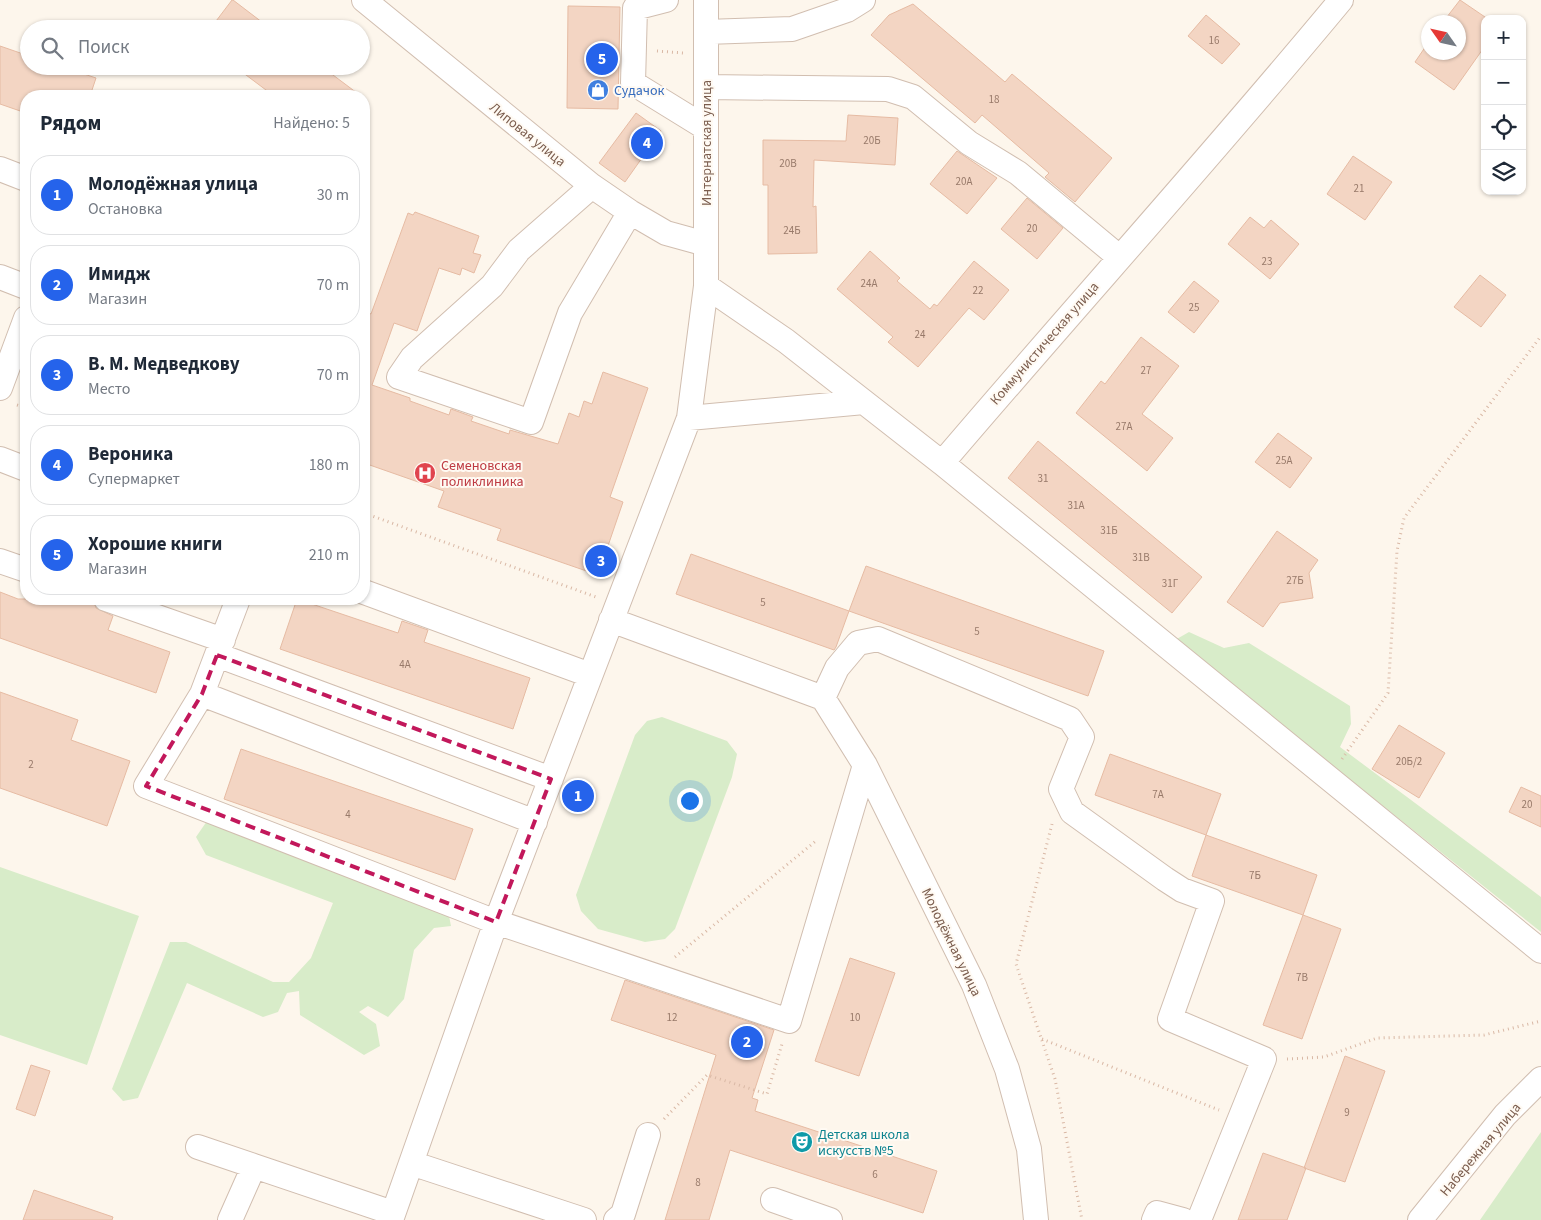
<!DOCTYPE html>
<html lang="ru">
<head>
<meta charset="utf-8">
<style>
	body { margin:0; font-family:"Source Sans 3",sans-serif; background:#f2f2f3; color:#1f2937 }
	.controls { position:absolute; right:15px; top:15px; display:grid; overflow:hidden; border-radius:10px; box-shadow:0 1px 4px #0004 }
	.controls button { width:45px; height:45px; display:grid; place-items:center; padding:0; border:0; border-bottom:1px solid #e0e1e3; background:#fff; color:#1f2937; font:25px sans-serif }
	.compass { position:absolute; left:1421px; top:15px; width:45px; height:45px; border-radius:50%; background:#fff; box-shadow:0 1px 4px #0004; rotate:304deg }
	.you { position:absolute; left:689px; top:800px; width:18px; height:18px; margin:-12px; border:4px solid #fff; border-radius:50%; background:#1a73e8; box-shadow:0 0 0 8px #1a73e833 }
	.badge { display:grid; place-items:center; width:32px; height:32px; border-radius:50%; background:#2563eb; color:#fff; font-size:16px; font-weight:700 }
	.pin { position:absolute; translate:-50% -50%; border:2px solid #fff; box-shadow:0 1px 5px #0006 }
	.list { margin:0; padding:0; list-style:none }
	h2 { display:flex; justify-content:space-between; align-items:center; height:65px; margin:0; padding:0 20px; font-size:21px }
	h2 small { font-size:16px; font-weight:400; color:#747a83 }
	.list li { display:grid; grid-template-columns:32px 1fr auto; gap:15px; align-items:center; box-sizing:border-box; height:80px; margin:0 10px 10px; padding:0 10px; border:1px solid #e0e1e3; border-radius:20px }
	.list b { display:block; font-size:19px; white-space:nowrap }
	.list p { margin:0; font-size:16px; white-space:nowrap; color:#747a83 }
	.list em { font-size:16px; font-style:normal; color:#747a83 }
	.icon { flex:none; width:28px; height:28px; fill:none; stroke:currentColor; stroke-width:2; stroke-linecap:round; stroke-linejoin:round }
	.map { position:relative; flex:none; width:1541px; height:1220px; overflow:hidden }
	.search { position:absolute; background:#fff; box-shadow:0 1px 4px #0004; left:20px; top:20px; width:350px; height:55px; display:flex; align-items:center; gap:12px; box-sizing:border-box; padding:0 18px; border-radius:28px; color:#747a83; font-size:19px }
	.panel { position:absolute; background:#fff; box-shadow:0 1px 4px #0004; left:20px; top:90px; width:350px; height:515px; border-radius:20px }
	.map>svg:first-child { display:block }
</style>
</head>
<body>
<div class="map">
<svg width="1541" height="1220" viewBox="0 0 1541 1220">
	<rect width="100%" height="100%" fill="#fdf6ec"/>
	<path fill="#d8ecc9" d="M 1189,632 L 1224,648 L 1249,643 L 1350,706 L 1351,724 L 1340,747 L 1541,897 L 1541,932 L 1175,640 Z
		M 662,717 L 727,741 L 737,754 L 732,777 L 675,929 L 665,939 L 645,942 L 598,929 L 581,911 L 576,895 L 635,735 L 647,721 Z
		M 207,821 L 449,916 L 451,926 L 434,928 L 414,950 L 404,999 L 388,1017 L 368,1006 L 359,1012 L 376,1024 L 380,1046 L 364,1055 L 300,1015 L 299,991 L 287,993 L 278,1012 L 263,1017 L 187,983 L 138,1098 L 123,1101 L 112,1089 L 170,942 L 186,942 L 273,982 L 289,982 L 311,958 L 333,903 L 206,855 L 196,837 Z
		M 0,867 L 139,916 L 87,1065 L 0,1035 Z
		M 1541,1132 L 1541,1220 L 1480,1220 Z"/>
	<path fill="#f3d5c3" stroke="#e6bba3" d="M 232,0 L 233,0 L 271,29 L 210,29 Z
		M 1460,0 L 1485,17 L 1485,46 L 1454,90 L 1415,62 L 1428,43 L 1428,52 L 1458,52 L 1458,22 L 1443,22 Z
		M 913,4 L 1005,82 L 1012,74 L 1112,158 L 1075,202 L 1045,177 L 1049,173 L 982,115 L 975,123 L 871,35 L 889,15 Z
		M 568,6 L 620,7 L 618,109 L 567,108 Z
		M 1206,15 L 1240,44 L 1222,64 L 1188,36 Z
		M 0,46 L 29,56 L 29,66 L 60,66 L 96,78 L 90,96 L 26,96 L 26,113 L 0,104 Z
		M 234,66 L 321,66 L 361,96 L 274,96 Z
		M 636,113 L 661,131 L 625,182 L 599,163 Z
		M 848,115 L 898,118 L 895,165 L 814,160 L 813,207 L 816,206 L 817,253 L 768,254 L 768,185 L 763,185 L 763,140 L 846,141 Z
		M 957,151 L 997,178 L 967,214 L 930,184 Z
		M 1353,156 L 1392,182 L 1365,220 L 1327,194 Z
		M 1027,198 L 1063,228 L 1037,259 L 1001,229 Z
		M 415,212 L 479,236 L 473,253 L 481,255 L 474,273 L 462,268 L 460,275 L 439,268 L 417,331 L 394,323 L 372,385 L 410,398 L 410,401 L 449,415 L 451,409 L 473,417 L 471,421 L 509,434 L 510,430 L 558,444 L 569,413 L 579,417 L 584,401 L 592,404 L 603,372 L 648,388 L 610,497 L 623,502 L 598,575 L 497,540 L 501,529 L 438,507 L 444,491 L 364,463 L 364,311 L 371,314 L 408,213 L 413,215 Z
		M 1250,217 L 1264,228 L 1271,220 L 1299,244 L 1270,279 L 1228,244 Z
		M 870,251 L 900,278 L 897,281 L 930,309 L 934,304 L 937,306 L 974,261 L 1009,290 L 984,320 L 969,308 L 918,367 L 888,342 L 893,337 L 837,289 Z
		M 1480,275 L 1506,295 L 1481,327 L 1454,307 Z
		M 1194,281 L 1219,301 L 1194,333 L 1168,312 Z
		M 1141,337 L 1179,366 L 1142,414 L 1173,438 L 1147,471 L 1076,413 L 1101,381 L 1105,384 Z
		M 1278,433 L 1312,458 L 1290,488 L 1255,462 Z
		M 1038,441 L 1202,577 L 1172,613 L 1008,478 Z
		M 1277,531 L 1318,560 L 1309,573 L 1313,598 L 1280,603 L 1263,627 L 1227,602 Z
		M 691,554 L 849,611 L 836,647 L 834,650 L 676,594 Z
		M 866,566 L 1104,651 L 1088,696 L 849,611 Z
		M 0,592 L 18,599 L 93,599 L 96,608 L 113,616 L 108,630 L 170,652 L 156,693 L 0,638 Z
		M 297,599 L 398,633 L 402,621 L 428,630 L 424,642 L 530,678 L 513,729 L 280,649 Z
		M 0,692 L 78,720 L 71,740 L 130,761 L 107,826 L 0,788 Z
		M 1399,725 L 1445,753 L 1419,798 L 1372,769 Z
		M 241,749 L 473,829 L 455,880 L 224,799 Z
		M 1110,754 L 1221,794 L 1206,835 L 1095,795 Z
		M 1521,787 L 1541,796 L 1541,827 L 1509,812 Z
		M 1206,835 L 1317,875 L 1303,915 L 1192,876 Z
		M 1303,915 L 1341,929 L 1302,1039 L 1263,1025 Z
		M 850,958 L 895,973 L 859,1076 L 815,1061 Z
		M 625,980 L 774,1030 L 752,1098 L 758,1100 L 755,1111 L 937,1171 L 923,1213 L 730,1150 L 709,1220 L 665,1220 L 716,1055 L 611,1020 Z
		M 1345,1056 L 1385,1071 L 1345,1182 L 1304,1168 Z
		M 31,1065 L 50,1071 L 35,1116 L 16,1109 Z
		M 1263,1153 L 1306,1168 L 1287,1220 L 1238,1220 Z
		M 34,1190 L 113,1217 L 112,1220 L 23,1220 Z"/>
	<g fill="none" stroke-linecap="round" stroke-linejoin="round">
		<g stroke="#d1beb0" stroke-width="26">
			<path id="minor" d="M 364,0 L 592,186 L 630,212 L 666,233 L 706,244
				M 666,0 L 635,8 L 633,83 L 706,128
				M 706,32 L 792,29 L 847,10 L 863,0
				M 706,87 L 888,89 L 913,97 L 969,143 L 1018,173 L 1119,257
				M 0,169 L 26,179
				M 592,186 L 519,250 L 492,286 L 412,358 L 399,377 L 531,422 L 570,313 L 630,212
				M 0,277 L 26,287
				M 706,286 L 786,341 L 942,463 C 1074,308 1211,157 1341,0
				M 0,388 L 26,318
				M 689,418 L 864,402
				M 0,459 L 26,469
				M 942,463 L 1541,951
				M 0,561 L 26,570
				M 364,592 L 590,675
				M 106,599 L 223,640
				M 611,620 L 823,698 L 865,765 L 974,985 L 1007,1069 L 1029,1149 L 1036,1220
				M 217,655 L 551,779
				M 202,694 L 238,599
				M 823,698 L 837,668 L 858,643 L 878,639 L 1070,719 L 1082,737 L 1061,789 L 1072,812 L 1165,879 L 1182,890 L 1212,901 L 1170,1019 L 1264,1059 L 1199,1220
				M 535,822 L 202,694 L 146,786 L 496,922 L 789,1021 L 865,765
				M 198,1147 L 254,1166
				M 411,1163 L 584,1220
				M 773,1200 L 830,1220
				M 230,1220 L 254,1166 L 393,1213
				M 391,1220 L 496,922 L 689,418 L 706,286 L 706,0
				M 616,1220 L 623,1214 L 648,1135
				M 1154,1220 L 1157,1213 L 1183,1220
				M 1420,1220 L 1505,1115 L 1541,1079"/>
		</g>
		<path stroke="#d9b8a5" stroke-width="3" stroke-dasharray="1 4" stroke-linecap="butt" d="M 657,51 L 683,53
			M 17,405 L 26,408
			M 364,513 L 596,597
			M 1342,759 L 1388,693 L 1397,551 L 1404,518 L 1541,336
			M 1052,824 L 1016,964 L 1055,1079 L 1082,1220
			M 675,957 L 817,840
			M 1042,1039 L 1219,1110
			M 1287,1059 L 1324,1057 L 1377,1038 L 1484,1035 L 1541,1021
			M 664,1119 L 707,1075 L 767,1094 L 782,1044"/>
		<use href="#minor" stroke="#fff" stroke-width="24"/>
	</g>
	<path fill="none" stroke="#c2185b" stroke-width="4" stroke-dasharray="10 6" stroke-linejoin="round" d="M 217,655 L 551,779 L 496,922 L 146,786 L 202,694 Z"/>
	<defs>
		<g id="shop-disc" transform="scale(1.125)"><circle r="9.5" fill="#3f7fe0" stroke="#fffaf3"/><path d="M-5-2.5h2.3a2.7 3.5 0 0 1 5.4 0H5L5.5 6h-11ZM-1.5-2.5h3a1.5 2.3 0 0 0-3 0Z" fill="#fff"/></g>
		<g id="hospital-disc" transform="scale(1.125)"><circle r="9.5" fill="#e0444e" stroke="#fffaf3"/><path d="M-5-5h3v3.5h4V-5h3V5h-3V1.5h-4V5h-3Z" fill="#fff"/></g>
		<g id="theatre-disc" transform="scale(1.125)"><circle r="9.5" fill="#0f9aa8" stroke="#fffaf3"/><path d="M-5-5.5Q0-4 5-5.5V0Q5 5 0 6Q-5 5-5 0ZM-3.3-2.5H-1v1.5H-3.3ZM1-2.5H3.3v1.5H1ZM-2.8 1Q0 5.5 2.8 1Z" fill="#fff"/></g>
	</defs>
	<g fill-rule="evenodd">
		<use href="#shop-disc" x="598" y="90"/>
		<use href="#hospital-disc" x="425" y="473"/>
		<use href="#theatre-disc" x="802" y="1142"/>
	</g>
	<g text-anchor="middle" stroke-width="4" stroke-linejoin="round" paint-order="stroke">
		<g font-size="11" fill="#987a6a">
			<text x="1214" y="44">16</text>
			<text x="994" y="103">18</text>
			<text x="872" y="144">20Б</text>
			<text x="788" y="167">20В</text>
			<text x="964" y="185">20А</text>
			<text x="1359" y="192">21</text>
			<text x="1032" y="232">20</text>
			<text x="792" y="234">24Б</text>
			<text x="1267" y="265">23</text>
			<text x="869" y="287">24А</text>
			<text x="978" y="294">22</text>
			<text x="1194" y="311">25</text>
			<text x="920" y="338">24</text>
			<text x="1146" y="374">27</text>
			<text x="1124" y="430">27А</text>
			<text x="1284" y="464">25А</text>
			<text x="1043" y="482">31</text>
			<text x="1076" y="509">31А</text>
			<text x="1109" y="534">31Б</text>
			<text x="1141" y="561">31В</text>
			<text x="1295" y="584">27Б</text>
			<text x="1170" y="587">31Г</text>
			<text x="763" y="606">5</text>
			<text x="977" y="635">5</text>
			<text x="405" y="668">4А</text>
			<text x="1409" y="765">20Б/2</text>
			<text x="31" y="768">2</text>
			<text x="1158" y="798">7А</text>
			<text x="1527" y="808">20</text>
			<text x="348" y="818">4</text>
			<text x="1255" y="879">7Б</text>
			<text x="1302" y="981">7В</text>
			<text x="672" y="1021">12</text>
			<text x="855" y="1021">10</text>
			<text x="1347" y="1116">9</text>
			<text x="875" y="1178">6</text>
			<text x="698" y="1186">8</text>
		</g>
		<g font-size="14" fill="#366cbe" stroke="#fffaf3" text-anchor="start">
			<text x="614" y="95">Судачок</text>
		</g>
		<g font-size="14" fill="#7a5c4d" stroke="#fffaf3">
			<text transform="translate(528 134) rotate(39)" y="5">Липовая улица</text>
			<text transform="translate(706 143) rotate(-90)" y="5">Интернатская улица</text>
			<text transform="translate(1044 343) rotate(-49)" y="5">Коммунистическая улица</text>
			<text transform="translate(952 942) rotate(64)" y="5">Молодёжная улица</text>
			<text transform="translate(1480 1149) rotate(-50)" y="5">Набережная улица</text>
		</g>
		<g font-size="14" fill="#be3a42" stroke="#fffaf3" text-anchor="start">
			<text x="441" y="470">Семеновская<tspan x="441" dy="16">поликлиника</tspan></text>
		</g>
		<g font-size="14" fill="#0d838f" stroke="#fffaf3" text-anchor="start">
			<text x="818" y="1139">Детская школа<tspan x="818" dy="16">искусств №5</tspan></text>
		</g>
	</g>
</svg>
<div class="controls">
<button>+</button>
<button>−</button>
<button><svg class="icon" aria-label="locate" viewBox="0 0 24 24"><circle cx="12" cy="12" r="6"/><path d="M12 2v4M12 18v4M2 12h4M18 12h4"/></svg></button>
<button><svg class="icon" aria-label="layers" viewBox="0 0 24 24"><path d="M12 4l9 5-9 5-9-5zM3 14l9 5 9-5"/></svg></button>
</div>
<svg class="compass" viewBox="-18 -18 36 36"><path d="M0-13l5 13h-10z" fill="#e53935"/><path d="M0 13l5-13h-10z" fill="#747a83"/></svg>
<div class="you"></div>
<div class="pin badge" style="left:578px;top:796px">1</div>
<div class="pin badge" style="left:747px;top:1042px">2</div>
<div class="pin badge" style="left:601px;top:561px">3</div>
<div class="pin badge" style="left:647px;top:143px">4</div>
<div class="pin badge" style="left:602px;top:59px">5</div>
<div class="search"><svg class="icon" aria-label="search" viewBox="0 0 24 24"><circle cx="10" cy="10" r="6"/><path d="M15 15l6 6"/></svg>Поиск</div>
<section class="panel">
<h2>Рядом<small>Найдено: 5</small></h2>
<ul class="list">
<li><span class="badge">1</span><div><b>Молодёжная улица</b><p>Остановка</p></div><em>30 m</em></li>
<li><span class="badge">2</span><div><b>Имидж</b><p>Магазин</p></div><em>70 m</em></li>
<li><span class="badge">3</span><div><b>В. М. Медведкову</b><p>Место</p></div><em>70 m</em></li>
<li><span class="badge">4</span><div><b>Вероника</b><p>Супермаркет</p></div><em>180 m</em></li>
<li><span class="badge">5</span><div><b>Хорошие книги</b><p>Магазин</p></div><em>210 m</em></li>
</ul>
</section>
</div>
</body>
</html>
